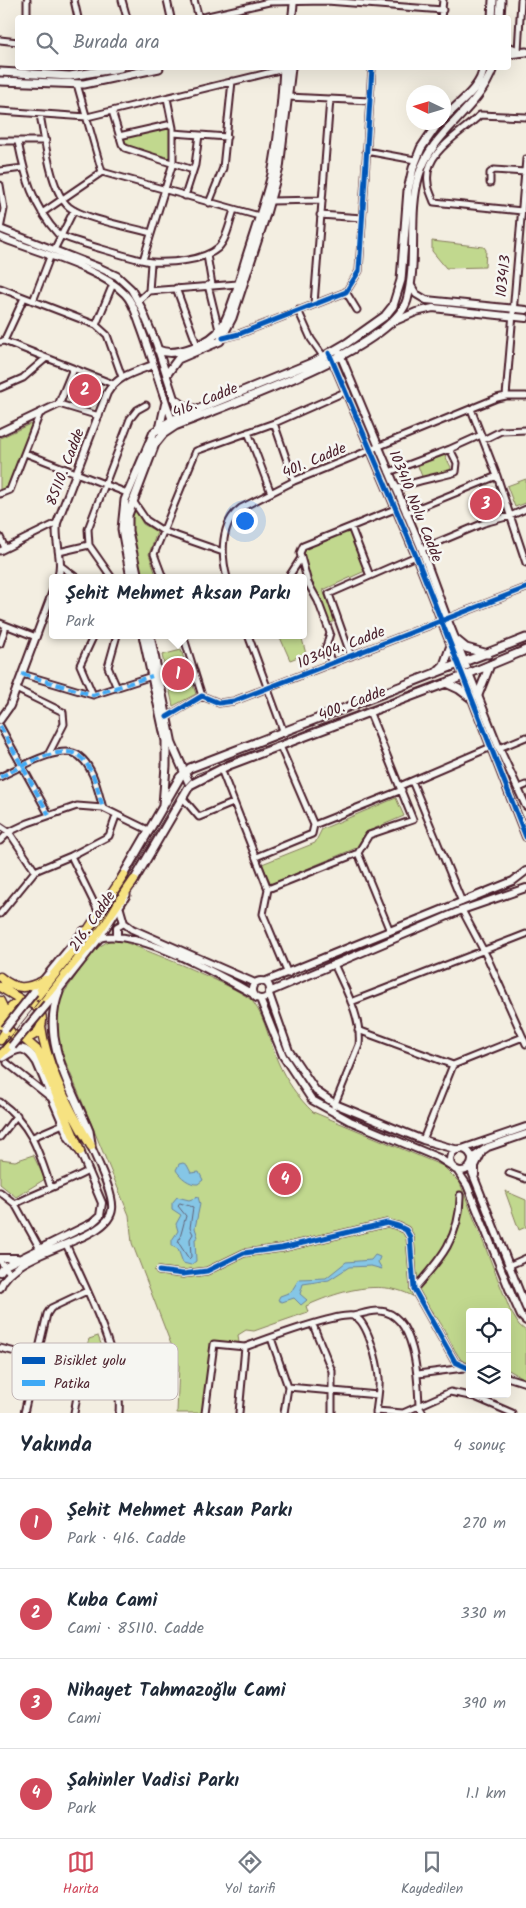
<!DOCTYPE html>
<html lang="tr">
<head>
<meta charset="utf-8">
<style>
	body { margin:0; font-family:Kalam,sans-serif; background:#f6f6f7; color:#1f2937 }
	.controls { position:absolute; right:15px; bottom:15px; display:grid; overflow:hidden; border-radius:5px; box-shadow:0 5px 20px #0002 }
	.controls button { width:45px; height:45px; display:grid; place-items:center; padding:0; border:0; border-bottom:1px solid #e0e1e3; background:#fff; color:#1f2937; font:25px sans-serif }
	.compass { position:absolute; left:406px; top:85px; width:45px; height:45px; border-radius:50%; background:#fff; box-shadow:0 5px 20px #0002; rotate:274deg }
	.you { position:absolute; left:244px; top:520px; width:18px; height:18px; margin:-12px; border:4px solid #fff; border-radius:50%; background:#1a73e8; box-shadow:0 0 0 8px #1a73e833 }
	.badge { display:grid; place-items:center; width:32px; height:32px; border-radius:50%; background:#d1495b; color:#fff; font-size:16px; font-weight:700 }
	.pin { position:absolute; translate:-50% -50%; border:2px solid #fff; box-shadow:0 1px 5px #0006 }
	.popup { position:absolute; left:49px; top:574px; width:258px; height:65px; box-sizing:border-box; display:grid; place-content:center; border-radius:5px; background:#fff; filter:drop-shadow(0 1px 4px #0005); font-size:16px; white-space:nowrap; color:#747a83 }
	.popup b { font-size:19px; color:#1f2937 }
	.popup::after { content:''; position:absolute; left:50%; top:100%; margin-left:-10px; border:10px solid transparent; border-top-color:#fff }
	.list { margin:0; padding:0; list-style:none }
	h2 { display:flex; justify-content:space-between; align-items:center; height:65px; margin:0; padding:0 20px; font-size:21px }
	h2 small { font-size:16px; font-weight:400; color:#747a83 }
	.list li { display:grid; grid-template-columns:32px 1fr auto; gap:15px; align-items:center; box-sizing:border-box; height:90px; padding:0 20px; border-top:1px solid #e0e1e3 }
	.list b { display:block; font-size:19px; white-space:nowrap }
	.list p { margin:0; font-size:16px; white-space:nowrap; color:#747a83 }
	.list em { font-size:16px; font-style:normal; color:#747a83 }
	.icon { flex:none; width:28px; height:28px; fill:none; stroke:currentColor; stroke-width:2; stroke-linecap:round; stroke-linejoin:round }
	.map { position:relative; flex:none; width:526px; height:1413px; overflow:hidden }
	.search { position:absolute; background:#fff; box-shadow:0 5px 20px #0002; left:15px; right:15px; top:15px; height:55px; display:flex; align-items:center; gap:12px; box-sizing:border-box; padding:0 18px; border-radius:5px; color:#747a83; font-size:19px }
	.sheet { height:425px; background:#fff }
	nav { display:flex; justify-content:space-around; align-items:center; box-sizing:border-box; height:70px; border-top:1px solid #e0e1e3; background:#fff; font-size:14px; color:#747a83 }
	nav a { display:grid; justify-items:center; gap:2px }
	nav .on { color:#d1495b }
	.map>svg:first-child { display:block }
</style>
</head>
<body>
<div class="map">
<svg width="526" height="1413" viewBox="0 0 526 1413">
	<rect width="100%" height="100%" fill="#f3eee1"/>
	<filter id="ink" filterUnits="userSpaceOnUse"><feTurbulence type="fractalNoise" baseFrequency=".02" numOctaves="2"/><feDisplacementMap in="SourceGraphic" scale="10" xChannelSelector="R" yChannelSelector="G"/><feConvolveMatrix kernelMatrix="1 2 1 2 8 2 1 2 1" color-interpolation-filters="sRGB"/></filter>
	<g filter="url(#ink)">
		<path fill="#c1d88e" stroke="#867c5c" d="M 170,128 L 171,157 L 166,158 L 127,146 L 124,138 Z
			M 432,241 L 484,247 L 486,250 L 485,267 L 446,268 L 432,251 Z
			M 30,424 L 32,425 L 8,487 L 0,493 L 0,438 Z
			M 444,454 L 451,467 L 450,471 L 423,479 L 418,466 L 422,462 Z
			M 526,479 L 526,503 L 515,507 L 507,486 Z
			M 135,509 L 143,524 L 157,532 L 149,554 L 157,578 L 142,578 C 137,558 127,528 135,509 Z
			M 350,530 L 365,571 L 323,590 L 335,621 L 328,624 L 303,557 L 306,547 Z
			M 279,635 L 301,635 L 306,654 L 290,660 Z
			M 181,650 L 196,694 L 173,706 L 162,655 Z
			M 396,798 L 404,816 L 366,832 L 356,848 L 271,884 L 262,864 L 315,843 L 322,829 Z
			M 113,938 C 134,945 243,988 253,1002 C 266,1019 269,1042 278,1062 C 285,1079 299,1099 313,1112 L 443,1166 L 460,1183 L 510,1310 L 519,1325 L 526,1331 L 526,1380 L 507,1369 L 507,1312 L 470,1312 L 470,1363 L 462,1361 C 451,1347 446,1328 434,1314 C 400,1273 348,1287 306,1306 L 308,1312 L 254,1331 L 246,1330 L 238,1335 L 239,1343 L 234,1345 L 213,1343 L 204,1413 L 177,1413 L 179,1365 L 132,1243 L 129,1215 L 57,1041 L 59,1000 L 94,950 Z
			M 33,1155 L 45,1179 L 16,1197 L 0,1184 L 0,1159 L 15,1161 Z
			M 505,1191 L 526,1200 L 526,1227 L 519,1230 Z
			M 98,1336 L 109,1365 L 106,1369 L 81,1364 L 89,1339 Z"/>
		<path fill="#85c6e6" stroke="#6d839b" d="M 183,1163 L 187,1165 L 191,1173 L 199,1172 L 203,1180 L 198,1184 C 190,1185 180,1177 176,1170 L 179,1164 Z
			M 177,1197 L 189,1200 L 198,1197 L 200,1204 L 195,1228 L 198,1237 L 195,1239 L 196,1261 L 191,1265 L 183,1263 L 178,1249 L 172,1246 L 172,1240 L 178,1231 L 176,1224 L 181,1215 L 172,1209 L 172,1203 Z
			M 375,1255 L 380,1257 L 378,1262 L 382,1269 L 371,1266 L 349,1267 L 329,1280 L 303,1284 L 300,1294 L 307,1300 L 301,1305 L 294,1298 L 282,1302 L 278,1300 L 280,1296 L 291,1292 L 299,1279 L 326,1278 L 346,1262 L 371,1260 Z"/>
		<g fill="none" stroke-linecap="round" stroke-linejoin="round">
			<path stroke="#626276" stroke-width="1" d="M 180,1203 L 193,1207 L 190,1228 L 193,1234 L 190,1239 L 191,1257 L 189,1259 L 178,1242 C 182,1233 183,1225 186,1216 L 178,1206 Z"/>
			<g stroke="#4a1f2b" stroke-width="9">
				<path id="minor" d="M 27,0 L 27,18
					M 74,0 L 78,18
					M 122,0 L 127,18
					M 167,0 L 171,18
					M 194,0 L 199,18
					M 199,18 L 269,2 L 327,1 L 443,10
					M 441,18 L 443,0
					M 0,40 L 18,42
					M 518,51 L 521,0
					M 77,84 L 102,172 L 259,216
					M 288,97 L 370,101
					M 0,111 L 87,117 L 284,69
					M 112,111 L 122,144 L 125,148 L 193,170
					M 40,115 C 45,139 50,191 69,207 C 84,219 131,227 151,233
					M 173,133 L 227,137
					M 119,136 L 172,124
					M 0,141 L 46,141
					M 18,142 C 25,176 33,207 58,234 C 62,238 144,262 152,262 C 171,263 203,261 218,248 C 227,240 230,221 234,210
					M 366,151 L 415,160
					M 0,171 L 23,168
					M 490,183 L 490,173 L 494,170 L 525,172
					M 0,185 L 4,209 L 0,229
					M 185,196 L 195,165 L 199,135
					M 270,201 L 321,200
					M 209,203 L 223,168 L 232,81
					M 522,211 L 434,202 C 432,196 428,189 428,183 C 423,152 461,134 480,115 L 526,117
					M 42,213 L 102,172
					M 320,215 L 362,218
					M 54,250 L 74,210
					M 207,255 L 212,285
					M 143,260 L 173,163 L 173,128 L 167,98
					M 208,285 L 219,330
					M 0,288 L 96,325 L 107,335 L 122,377
					M 176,288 L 197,345
					M 149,291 L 238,284
					M 346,292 L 357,310
					M 33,301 L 50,257
					M 138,301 L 149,291 L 151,263
					M 314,304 L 330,99
					M 298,310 L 311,339 L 323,356
					M 96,325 L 113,284
					M 223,338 L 239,334 L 346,292 L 359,271 L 372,68
					M 4,341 L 24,298
					M 0,342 L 4,341 L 113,384
					M 0,388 L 23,378 L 45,359
					M 506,396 L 526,159
					M 59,404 L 99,416
					M 471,409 L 497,476 L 526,563
					M 274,423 L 294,481
					M 248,432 L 271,493
					M 483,440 L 501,431 L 526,430
					M 25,453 L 127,493
					M 389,472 L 450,449
					M 396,489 C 416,480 436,478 456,472 L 457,463 L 450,449 L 481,435
					M 0,494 L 10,490 L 40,413
					M 133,501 L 146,520 L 163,531 L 223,552
					M 406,513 L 497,476
					M 351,527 L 370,576
					M 0,537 L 5,548
					M 89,545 L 112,578
					M 422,549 L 484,523 L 510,516 L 526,509
					M 0,551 L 57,523
					M 59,552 L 89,545 L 88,529 L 130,419 L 137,410 L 146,405
					M 61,566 L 77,578
					M 163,578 L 154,554 L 196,451 L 277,422 L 347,391
					M 227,578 C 221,555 220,523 241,508 L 294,481 L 497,398 L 506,396 L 526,396
					M 288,578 L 301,558
					M 308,583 L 300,553 L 303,546 L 395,509
					M 303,584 L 308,583 L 318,601 L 330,633 L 326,647 L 332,664
					M 0,623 L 36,637
					M 183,635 L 202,696
					M 248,635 L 284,733
					M 0,644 L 6,626
					M 351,656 L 329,594 L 416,556
					M 22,674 L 93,695 L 152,676
					M 117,688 L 108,667 L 117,635
					M 16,689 L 63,712 L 64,724 L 48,755
					M 93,695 L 80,665 L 94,635
					M 167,717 L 202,696 L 219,703 L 234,701 L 526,588
					M 0,726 L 49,815
					M 280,746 L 314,825 L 402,790
					M 499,748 L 526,737
					M 221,769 L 268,889 L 263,914 L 288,974
					M 0,777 C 17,769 62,742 79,756 C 94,767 98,792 103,808
					M 412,781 L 462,902
					M 400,786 L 491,747
					M 519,788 L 526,785
					M 182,797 L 199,817 L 233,803
					M 0,826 L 9,832 L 35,871
					M 0,841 L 9,832 L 28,823 L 77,806 L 103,808 L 150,831
					M 358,853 L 390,931
					M 71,856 L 98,911
					M 256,857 L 312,834 L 314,825
					M 268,889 L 358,853 L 369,835 L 413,820 L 369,711
					M 462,910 L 488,959 L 526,1044
					M 0,914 L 35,871 L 71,856 L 109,836 L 116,816
					M 334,964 C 345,989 362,1017 359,1045 L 334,1106
					M 351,1002 L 526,934
					M 358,1030 L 453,1065 L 523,1037
					M 7,1063 L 51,1098
					M 0,1102 C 32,1125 39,1152 51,1188
					M 0,1137 L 17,1115
					M 33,1137 L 63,1124
					M 423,1140 L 453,1065
					M 509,1173 L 526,1179
					M 0,1192 L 15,1204 L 40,1249
					M 15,1204 C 40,1191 64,1184 88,1171
					M 66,1244 C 88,1293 123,1357 119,1413
					M 0,1261 L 9,1272
					M 508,1266 L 526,1258
					M 159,1271 L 183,1274 L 207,1271 L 244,1253 L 282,1248 L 387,1223 L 398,1226 L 406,1230 L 410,1237 L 414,1289 L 455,1362 L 470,1369
					M 414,1289 C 440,1260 461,1236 460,1195
					M 353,1316 C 362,1314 371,1310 380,1311 C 416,1314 418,1379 419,1406 L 423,1413
					M 313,1325 L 332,1371 L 332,1413
					M 271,1338 L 288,1387 L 284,1413
					M 0,1348 L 82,1369 L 115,1372
					M 418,1374 L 464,1368
					M 507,1377 L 526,1383
					M 288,1387 L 378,1395
					M 376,1411 L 403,1413 L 450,1392 L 475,1397 L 512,1413
					M 24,1413 L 47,1314 L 51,1308 L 87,1291
					M 74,1413 L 82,1369
					M 205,1413 L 214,1344 L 245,1347
					M 239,1413 L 245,1347 C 264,1340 336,1313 353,1316 C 368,1319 378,1365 379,1378 C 380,1390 377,1402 376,1413"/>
			</g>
			<g stroke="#4a1f2b" stroke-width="10">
				<path id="tertiary" d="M 292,18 L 294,0
					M 0,229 L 100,268 L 117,276 L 131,289 L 141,307 L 156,343 L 181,420
					M 0,237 C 35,252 99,267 125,294 C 133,302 136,314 140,325 C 152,357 161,390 173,423
					M 410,284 L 416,294 L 426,300 L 526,310
					M 393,322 L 416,312 L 433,308 L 526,318
					M 339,352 L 420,545 L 447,618 L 499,748 L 526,806
					M 331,357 L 416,556 L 526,837
					M 175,399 L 186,407 L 197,409
					M 160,427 L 165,404
					M 0,432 L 59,404 L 73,370
					M 58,578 C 64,559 54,542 57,523 L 107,393 C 117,376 135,372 153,365
					M 0,720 L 10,706 L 53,591
					M 120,909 L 124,923 L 132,929 L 255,983
					M 117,937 L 117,927 L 124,923
					M 99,938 C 137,928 219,975 253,994
					M252 990a9 9 0 1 1 18 0a9 9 0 1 1-18 0Z
					M 264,982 L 513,881 L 526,871
					M 269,992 L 462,910 L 526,888
					M 269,994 L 289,1051 L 316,1091 L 335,1104 L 423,1140 L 458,1150
					M 260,999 L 283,1056 L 312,1100 L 350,1121 L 439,1158 L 453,1167
					M 462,1149 L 526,1127
					M450 1160a11 11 0 1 1 22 0a11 11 0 1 1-22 0Z
					M 472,1158 L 488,1147 L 526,1134
					M 470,1167 L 526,1308
					M 457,1170 L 467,1185 L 512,1296 L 521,1316 L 526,1321
					M 475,1175 L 475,1166 L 482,1152
					M 0,1258 L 17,1258
					M 0,1272 L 5,1266 L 92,1223 L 100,1216 L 102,1203 L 80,1151
					M 0,1288 C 14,1248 109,1243 112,1209 C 114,1194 97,1161 91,1146"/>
			</g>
			<g stroke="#4a1f2b" stroke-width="11">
				<path id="secondary" d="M 492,18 L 493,0
					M 500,18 L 501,0
					M 508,47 L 518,51
					M 508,54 L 526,52
					M 0,72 L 70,76 L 120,68
					M 0,81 L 84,84 L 159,68
					M 444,118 C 456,105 483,87 483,68
					M 158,350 C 176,358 212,343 222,327 C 233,308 239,282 245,262 C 254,233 265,203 272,174 C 279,139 282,103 284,68
					M 167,374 L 178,359 L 220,341 L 232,318 L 265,217 L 279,168 L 291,68
					M 131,578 L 122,529 L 125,500 L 154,432 L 172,420 L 316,361 L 347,343 L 385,316 L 393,306 L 401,280 L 408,190 L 413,168 L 421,148 L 439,122
					M 138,578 L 128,531 L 128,515 L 155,444 L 163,434 L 175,426 C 223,406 393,349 407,300 C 418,260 407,215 419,175 C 432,131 478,111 493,68
					M 143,635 L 166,741 L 166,766 L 163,805
					M 150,635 L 172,744 L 190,785
					M 455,639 L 466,648 L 488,654
					M 436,673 L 444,665 L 450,648
					M 446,683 L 459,689 L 471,698
					M 478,695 L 490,665
					M 190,785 L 229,765 L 446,683 L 526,650
					M 121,879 L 180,777 L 190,768 L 526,638
					M 132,884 L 190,785
					M 34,992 L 84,931
					M 59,992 C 40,1040 71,1087 89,1131 L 91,1143
					M 47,1004 L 99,938 L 126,895
					M 3,1057 C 20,1046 25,1045 37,1062 L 69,1137 L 80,1151"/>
			</g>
			<g stroke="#4a1f2b" stroke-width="11">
				<path id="primary" d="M 0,977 C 16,991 27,989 45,980
					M 0,987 L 25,1002
					M 0,1001 L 7,1016
					M6 1020a18 18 0 1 1 36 0a18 18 0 1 1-36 0Z
					M 27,1003 L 38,994 L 80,942 L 124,875
					M 0,1014 L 0,1025
					M 41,1014 L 40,1008 L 43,999 L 92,941 L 134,880
					M 41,1026 C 46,1065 71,1113 91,1146
					M 22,1037 L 38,1051 L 80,1151
					M 0,1040 L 8,1028
					M 0,1055 L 18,1037"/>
			</g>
			<use href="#minor" stroke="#f6f6f2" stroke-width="5"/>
			<use href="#tertiary" stroke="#f6f6f2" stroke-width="6"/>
			<use href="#secondary" stroke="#f6f6f2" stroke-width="7"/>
			<use href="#primary" stroke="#f6e281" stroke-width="8"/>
			<path stroke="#4a1f2b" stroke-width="1" d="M 0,1050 L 102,922 L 180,791 L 196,774 L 428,686 L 526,645"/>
			<g stroke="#4a1f2b" stroke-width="11" stroke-linecap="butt">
				<path id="secondary-bridge" d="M 5,1029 L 34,992
					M 12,1046 L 47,1004"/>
			</g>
			<use href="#secondary-bridge" stroke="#f6f6f2" stroke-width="7"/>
			<path stroke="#3fa9f5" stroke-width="4" stroke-dasharray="8 4" stroke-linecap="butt" d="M 22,674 L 93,695 L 152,676
				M 0,726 L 49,815
				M 0,777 C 17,769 62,742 79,756 C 94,767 98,792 103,808"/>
			<g stroke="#f6f6f2" stroke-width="8">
				<path id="cycleway" d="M 223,338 L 239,334 L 346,292 L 359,271 L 372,68
					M 329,353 L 416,556 L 526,837
					M 167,717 L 202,696 L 219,703 L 234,701 L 526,588
					M 159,1271 L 183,1274 L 207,1271 L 244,1253 L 282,1248 L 387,1223 L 398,1226 L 406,1230 L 410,1237 L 414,1289 L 455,1362 L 470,1369"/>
			</g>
			<use href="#cycleway" stroke="#0057b8" stroke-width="5"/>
		</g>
	</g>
	<g text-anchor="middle" stroke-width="5" stroke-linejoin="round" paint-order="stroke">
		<g font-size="15" fill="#4a1f2b" stroke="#f6f6f2">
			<text transform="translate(503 276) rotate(-84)" y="5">103413</text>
			<text transform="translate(205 400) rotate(-22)" y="5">416. Cadde</text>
			<text transform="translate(314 460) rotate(-23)" y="5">401. Cadde</text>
			<text transform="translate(65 467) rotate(-69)" y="5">85110. Cadde</text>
			<text transform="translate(416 506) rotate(68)" y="5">103410 Nolu Cadde</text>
			<text transform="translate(341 647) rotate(-21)" y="5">103404. Cadde</text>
			<text transform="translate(352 703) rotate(-21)" y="5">400. Cadde</text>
			<text transform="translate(92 921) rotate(-56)" y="5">216. Cadde</text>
		</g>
	</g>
	<rect x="12" y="1343" width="166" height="57" rx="8" fill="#f6f6f2" stroke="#c2b6b6" stroke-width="1"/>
	<rect x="22" y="1357" width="23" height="7" fill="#0057b8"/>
	<rect x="22" y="1380" width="23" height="6" fill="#3fa9f5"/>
	<g font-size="14" fill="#4a1f2b">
		<text x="54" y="1365">Bisiklet yolu</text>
		<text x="54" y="1388">Patika</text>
	</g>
</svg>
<div class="controls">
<button><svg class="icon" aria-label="locate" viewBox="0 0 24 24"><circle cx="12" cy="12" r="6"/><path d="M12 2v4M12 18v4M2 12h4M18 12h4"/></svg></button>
<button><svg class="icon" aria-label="layers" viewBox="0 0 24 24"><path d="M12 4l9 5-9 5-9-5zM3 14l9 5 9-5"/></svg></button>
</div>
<svg class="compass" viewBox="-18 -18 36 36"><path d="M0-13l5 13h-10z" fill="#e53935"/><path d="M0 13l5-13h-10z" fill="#747a83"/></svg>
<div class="you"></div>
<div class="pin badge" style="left:178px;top:674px">1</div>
<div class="popup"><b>Şehit Mehmet Aksan Parkı</b>Park</div>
<div class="pin badge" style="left:85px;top:390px">2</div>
<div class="pin badge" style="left:486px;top:504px">3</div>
<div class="pin badge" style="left:285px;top:1179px">4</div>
<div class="search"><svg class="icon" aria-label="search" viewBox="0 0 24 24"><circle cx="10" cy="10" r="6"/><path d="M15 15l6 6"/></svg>Burada ara</div>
</div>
<section class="sheet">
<h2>Yakında<small>4 sonuç</small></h2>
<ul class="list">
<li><span class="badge">1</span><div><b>Şehit Mehmet Aksan Parkı</b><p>Park · 416. Cadde</p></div><em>270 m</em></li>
<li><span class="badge">2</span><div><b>Kuba Cami</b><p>Cami · 85110. Cadde</p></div><em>330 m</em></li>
<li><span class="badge">3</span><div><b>Nihayet Tahmazoğlu Cami</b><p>Cami</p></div><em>390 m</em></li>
<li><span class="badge">4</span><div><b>Şahinler Vadisi Parkı</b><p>Park</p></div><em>1.1 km</em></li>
</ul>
</section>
<nav>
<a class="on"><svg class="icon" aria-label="map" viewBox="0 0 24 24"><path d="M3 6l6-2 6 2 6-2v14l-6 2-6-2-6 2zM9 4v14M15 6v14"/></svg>Harita</a>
<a><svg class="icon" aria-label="directions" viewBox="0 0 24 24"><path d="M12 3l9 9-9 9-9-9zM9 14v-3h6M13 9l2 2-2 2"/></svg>Yol tarifi</a>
<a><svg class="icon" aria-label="saved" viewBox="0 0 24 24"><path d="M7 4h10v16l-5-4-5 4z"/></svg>Kaydedilen</a>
</nav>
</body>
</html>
